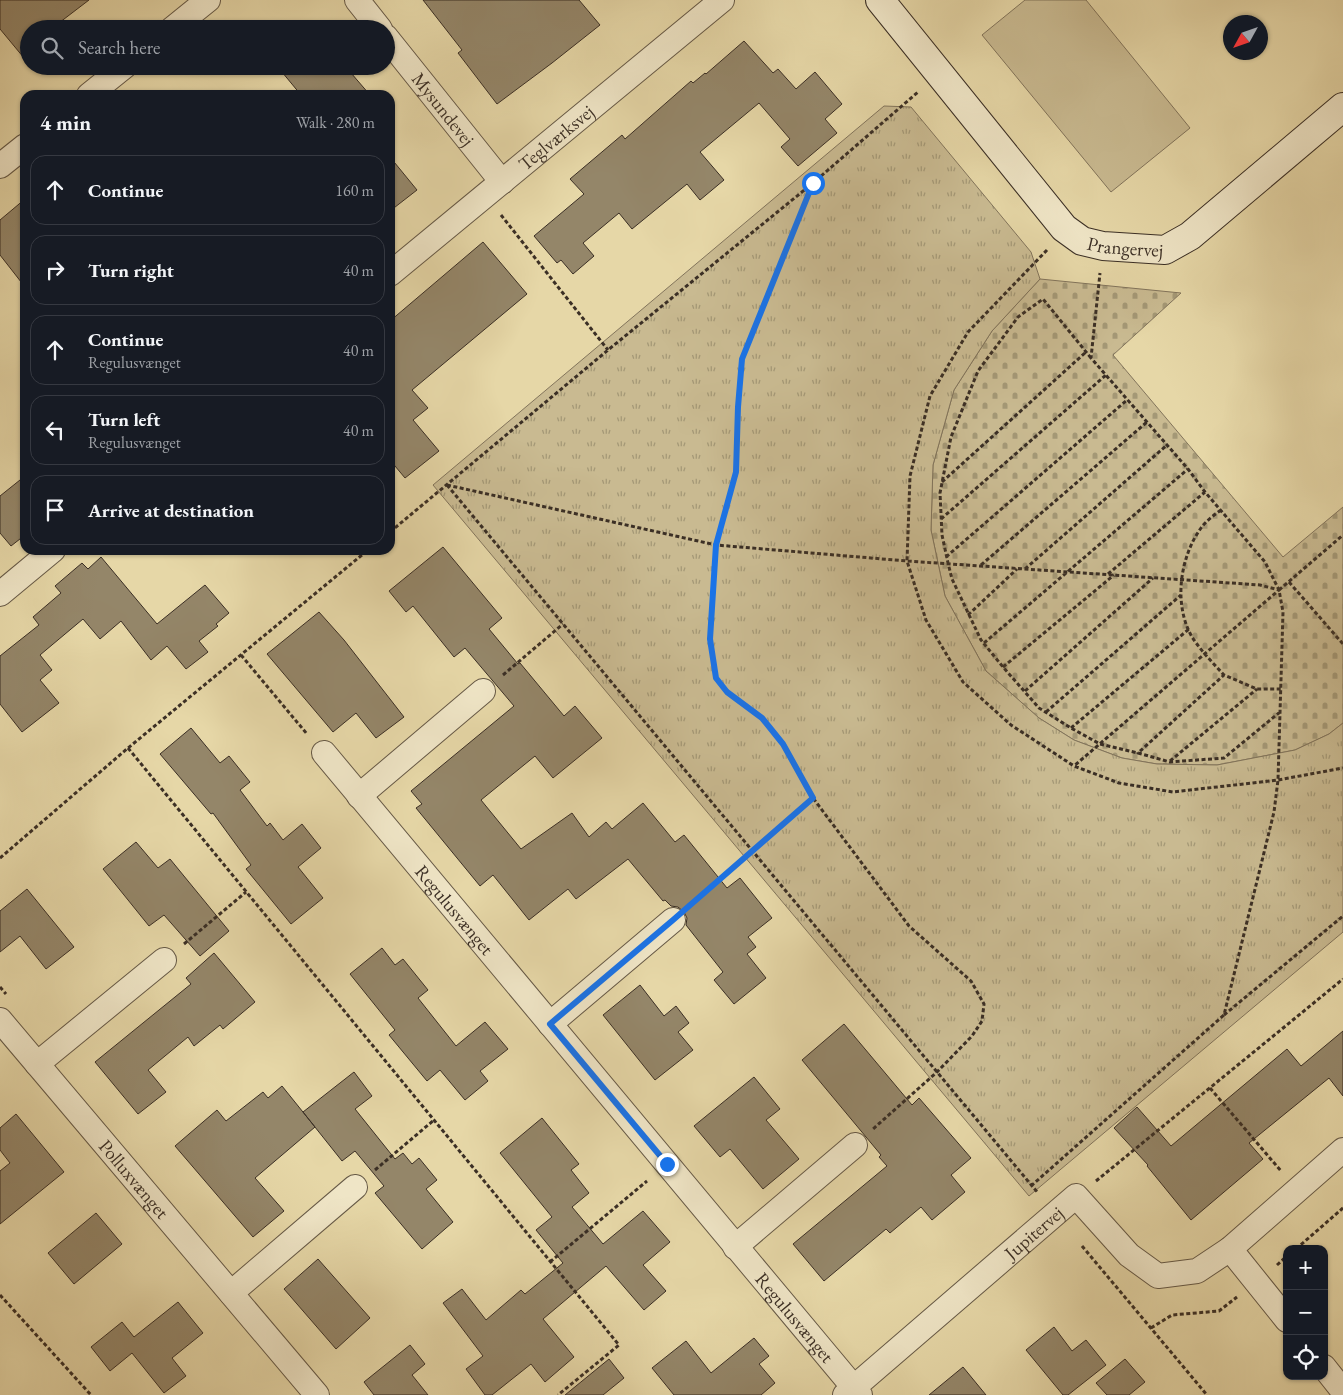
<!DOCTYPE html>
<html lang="en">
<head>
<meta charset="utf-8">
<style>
	body { margin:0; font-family:"EB Garamond",serif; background:#242831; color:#f1f3f6 }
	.controls { position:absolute; right:15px; bottom:15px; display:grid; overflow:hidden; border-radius:10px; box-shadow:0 1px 4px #0004 }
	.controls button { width:45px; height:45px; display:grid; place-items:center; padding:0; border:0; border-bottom:1px solid #363941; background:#171b24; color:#f1f3f6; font:25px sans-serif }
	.compass { position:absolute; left:1223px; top:15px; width:45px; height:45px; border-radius:50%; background:#171b24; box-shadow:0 1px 4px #0004; rotate:230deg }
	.stop { position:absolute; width:15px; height:15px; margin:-11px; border:4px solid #1a73e8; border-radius:50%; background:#fff }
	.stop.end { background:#1a73e8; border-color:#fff; box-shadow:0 1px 5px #0008 }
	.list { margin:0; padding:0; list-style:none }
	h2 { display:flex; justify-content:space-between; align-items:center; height:65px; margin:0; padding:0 20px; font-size:21px }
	h2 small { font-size:16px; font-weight:400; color:#9ea1a6 }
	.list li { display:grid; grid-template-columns:32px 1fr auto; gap:15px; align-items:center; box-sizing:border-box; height:70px; margin:0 10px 10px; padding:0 10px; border:1px solid #363941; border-radius:15px }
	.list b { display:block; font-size:19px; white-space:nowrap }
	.list p { margin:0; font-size:16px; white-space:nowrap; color:#9ea1a6 }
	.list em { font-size:16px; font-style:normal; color:#9ea1a6 }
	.icon { flex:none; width:28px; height:28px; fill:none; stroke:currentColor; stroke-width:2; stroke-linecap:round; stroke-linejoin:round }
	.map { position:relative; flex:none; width:1343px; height:1395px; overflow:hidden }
	.search { position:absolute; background:#171b24; box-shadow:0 1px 4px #0004; left:20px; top:20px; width:375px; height:55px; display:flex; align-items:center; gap:12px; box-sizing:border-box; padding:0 18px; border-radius:28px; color:#9ea1a6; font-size:19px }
	.panel { position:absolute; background:#171b24; box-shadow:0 1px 4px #0004; left:20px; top:90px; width:375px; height:465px; border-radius:15px }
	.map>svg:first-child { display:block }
</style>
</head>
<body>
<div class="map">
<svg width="1343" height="1395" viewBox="0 0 1343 1395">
	<defs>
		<pattern id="cemetery-stones" width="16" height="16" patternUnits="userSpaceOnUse" patternTransform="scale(1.25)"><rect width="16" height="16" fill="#c9ba91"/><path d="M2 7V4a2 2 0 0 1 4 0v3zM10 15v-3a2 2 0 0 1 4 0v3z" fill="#a49876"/></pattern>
		<pattern id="park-tufts" width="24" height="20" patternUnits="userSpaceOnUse" patternTransform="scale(1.25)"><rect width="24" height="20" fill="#c9ba91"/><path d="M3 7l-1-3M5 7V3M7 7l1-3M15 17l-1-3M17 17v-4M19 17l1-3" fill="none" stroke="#a49876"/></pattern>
	</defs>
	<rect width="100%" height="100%" fill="#e6d7a7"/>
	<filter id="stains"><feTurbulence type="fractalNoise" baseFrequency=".004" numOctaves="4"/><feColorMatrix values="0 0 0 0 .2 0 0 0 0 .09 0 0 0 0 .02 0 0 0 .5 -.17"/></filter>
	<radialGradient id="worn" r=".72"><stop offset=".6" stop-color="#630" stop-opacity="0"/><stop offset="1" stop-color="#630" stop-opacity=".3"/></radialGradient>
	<path fill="url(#cemetery-stones)" stroke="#82745b" d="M 1040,279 L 1181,293 L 1113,355 L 1283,557 L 1343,507 L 1343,723 L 1329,734 L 1295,750 L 1217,765 L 1157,764 L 1122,758 L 1074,740 L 1039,718 L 986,671 L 945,596 L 931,530 L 933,465 L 954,390 L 992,331 Z"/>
	<path fill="url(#park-tufts)" stroke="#82745b" d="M 884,106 L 911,107 L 1031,252 L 1040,279 L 992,331 L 954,390 L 933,465 L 931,530 L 945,596 L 986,671 L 1039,718 L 1074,740 L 1122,758 L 1157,764 L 1217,765 L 1295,750 L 1329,734 L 1343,723 L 1343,932 L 1029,1196 L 433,485 Z"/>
	<path fill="#c9ba91" stroke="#82745b" d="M 1025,0 L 1086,0 L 1190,128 L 1111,192 L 982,35 Z"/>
	<path fill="#948669" stroke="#3b2f25" d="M 0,0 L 89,0 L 51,29 L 29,29 L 29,64 L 0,29 Z
		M 423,0 L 579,0 L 600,25 L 552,63 L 497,104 L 458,53 L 462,50 Z
		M 744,41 L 773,73 L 778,69 L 796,89 L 815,72 L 842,104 L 825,119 L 837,133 L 798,166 L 781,147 L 790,139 L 759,103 L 700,152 L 724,180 L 700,200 L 687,184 L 632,229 L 619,213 L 583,243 L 594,256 L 573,274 L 561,260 L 557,263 L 534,236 L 584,194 L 570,179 L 622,135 L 625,139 L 691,81 L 693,83 L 705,73 L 706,74 Z
		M 277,66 L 345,66 L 370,95 L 301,95 Z
		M 390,157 L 417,190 L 390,211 Z
		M 25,199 L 25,287 L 0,255 L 0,220 Z
		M 483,242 L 527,294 L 412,390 L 428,408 L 413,420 L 439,451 L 405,478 L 390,460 L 390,321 Z
		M 25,476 L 25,535 L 11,546 L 0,533 L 0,496 Z
		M 443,547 L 502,618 L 489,629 L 518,664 L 520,663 L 564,716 L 575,706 L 602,738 L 553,778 L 535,756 L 481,800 L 521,849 L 572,813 L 589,837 L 606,822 L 612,829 L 643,803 L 675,842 L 684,835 L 727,888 L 740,878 L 772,918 L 748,937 L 756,947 L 747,954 L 766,978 L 734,1004 L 714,980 L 723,972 L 686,925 L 687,918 L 684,912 L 678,907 L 671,906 L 665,900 L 663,901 L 628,859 L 576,899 L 568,889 L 529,920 L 493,875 L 480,886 L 416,808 L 422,804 L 411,791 L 514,706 L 465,648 L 454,657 L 413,606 L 406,612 L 389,591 Z
		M 101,557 L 157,624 L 205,585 L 229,613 L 216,624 L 218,626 L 199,641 L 208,652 L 186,669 L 167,646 L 151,660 L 121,621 L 100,639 L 83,619 L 40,655 L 52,670 L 40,680 L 59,703 L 22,732 L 0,704 L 0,656 L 39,625 L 33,617 L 61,593 L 55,586 L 82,563 L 88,569 Z
		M 319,612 L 344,640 L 404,717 L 376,738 L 356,713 L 333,732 L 267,654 Z
		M 191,728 L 220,763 L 229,756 L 250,782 L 240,790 L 267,826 L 270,823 L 283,840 L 302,824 L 321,848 L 298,867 L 323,898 L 291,924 L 246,869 L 251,865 L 213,813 L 211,814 L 160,754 Z
		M 136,842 L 158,868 L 170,859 L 229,931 L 200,956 L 164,915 L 149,926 L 103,869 Z
		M 27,889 L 74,947 L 46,969 L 20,936 L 0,952 L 0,911 Z
		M 382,948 L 395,965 L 403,959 L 428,990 L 418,998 L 456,1046 L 485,1022 L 508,1049 L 480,1071 L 488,1081 L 465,1100 L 440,1070 L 427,1081 L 389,1035 L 395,1030 L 350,974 Z
		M 214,953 L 255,1002 L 223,1029 L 220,1025 L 194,1046 L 188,1037 L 148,1070 L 166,1092 L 138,1114 L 95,1062 L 191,984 L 186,978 Z
		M 640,985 L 664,1016 L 676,1006 L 689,1023 L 678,1032 L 693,1050 L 655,1080 L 603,1015 Z
		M 844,1024 L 912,1105 L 919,1098 L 971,1158 L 951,1175 L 965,1192 L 932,1220 L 921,1207 L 890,1233 L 886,1229 L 824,1281 L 793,1244 L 887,1166 L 879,1157 L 881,1155 L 802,1060 Z
		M 1343,1031 L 1343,1096 L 1329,1078 L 1249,1143 L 1263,1159 L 1191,1220 L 1147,1166 L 1148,1165 L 1114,1128 L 1137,1107 L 1171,1146 L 1287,1049 L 1301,1066 Z
		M 354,1072 L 372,1096 L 355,1109 L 395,1159 L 403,1153 L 412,1164 L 419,1158 L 437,1180 L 426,1189 L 453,1222 L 422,1249 L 375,1193 L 384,1186 L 355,1151 L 342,1161 L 303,1112 Z
		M 754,1077 L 780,1109 L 766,1120 L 799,1159 L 763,1189 L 730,1149 L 720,1157 L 694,1126 Z
		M 282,1086 L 315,1127 L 255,1178 L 284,1211 L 253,1237 L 175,1146 L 217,1110 L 226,1121 L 263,1092 L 268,1098 Z
		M 16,1114 L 64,1172 L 0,1224 L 0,1171 L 10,1163 L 0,1150 L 0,1128 Z
		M 542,1118 L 579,1164 L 571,1170 L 589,1193 L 572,1207 L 603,1244 L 643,1211 L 670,1242 L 643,1265 L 666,1291 L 644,1310 L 606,1266 L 543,1319 L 574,1357 L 545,1382 L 531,1364 L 492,1395 L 485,1395 L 466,1369 L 483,1356 L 443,1303 L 462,1289 L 486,1320 L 521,1290 L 525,1294 L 563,1263 L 536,1230 L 552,1217 L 500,1153 Z
		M 96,1213 L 122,1244 L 74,1284 L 48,1253 Z
		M 318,1259 L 370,1318 L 336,1349 L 284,1289 Z
		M 178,1302 L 203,1333 L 172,1358 L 186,1376 L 164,1393 L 132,1353 L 110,1371 L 91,1347 L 122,1322 L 134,1337 Z
		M 1054,1327 L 1072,1351 L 1086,1340 L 1106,1365 L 1068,1395 L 1063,1395 L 1026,1350 Z
		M 754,1338 L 769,1356 L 759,1364 L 775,1383 L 761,1395 L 674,1395 L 652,1368 L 686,1341 L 711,1373 Z
		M 410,1345 L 425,1364 L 412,1375 L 428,1395 L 374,1395 L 364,1382 Z
		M 609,1359 L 624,1378 L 603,1395 L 565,1395 Z
		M 1125,1359 L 1145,1382 L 1129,1395 L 1107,1395 L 1096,1383 Z
		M 963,1367 L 986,1395 L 929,1395 Z"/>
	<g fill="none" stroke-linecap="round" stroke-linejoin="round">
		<g stroke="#665946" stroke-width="26">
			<g id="street">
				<path d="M 357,0 L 380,29"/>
				<path d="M 172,29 L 208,0"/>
				<path id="s1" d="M 386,37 L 502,182"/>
				<path d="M 89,95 L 125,66"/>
				<path d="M 0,166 L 25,146"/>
				<path id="s2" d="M 390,274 L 722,0"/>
				<path d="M 0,594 L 53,550"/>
				<path id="s3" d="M 324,753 L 860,1395"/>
				<path d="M 359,796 L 483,691"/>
				<path id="s4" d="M 0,1020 L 317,1395"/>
				<path d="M 550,1024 L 673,920"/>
				<path d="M 37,1064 L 164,960"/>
				<path d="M 735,1247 L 855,1145"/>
				<path d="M 1230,1249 L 1287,1320"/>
				<path d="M 231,1293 L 355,1187"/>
				<path d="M 1324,1367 L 1343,1391"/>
				<path id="s5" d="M 845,1395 L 1076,1196 L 1129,1255 L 1158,1276 L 1197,1271 L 1230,1249 L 1343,1150"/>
			</g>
		</g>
		<g stroke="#3b2f25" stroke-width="30">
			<g id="secondary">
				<path id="s6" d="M 880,0 L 1064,228 L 1082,241 L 1103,246 L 1165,250 L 1190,236 L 1343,107"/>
			</g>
		</g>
		<path stroke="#3b2f25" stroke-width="3" stroke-dasharray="4 2.5" stroke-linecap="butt" d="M 813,183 L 742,359 L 738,407 L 736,472 L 716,545 L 710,639 L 716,678 L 727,692 L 762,718 L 783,744 L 813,798 L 909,926 L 971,981 L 984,1004 L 982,1021 L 972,1036 L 937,1072 L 873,1129
			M 501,215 L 608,350
			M 1047,250 L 968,332 L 930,396 L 910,476 L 907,561 L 926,620 L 963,682 L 1011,725 L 1074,766 L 1119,783 L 1173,792 L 1278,780 L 1343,768
			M 1091,358 L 1043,299 L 1018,317 L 978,371 L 951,437 L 940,493 L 942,535 L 948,563 L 952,579 L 981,640 L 1003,667 L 1039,708 L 1071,728 L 1100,744 L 1138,753
			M 942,482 L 1086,352
			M 447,485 L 1038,1193
			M 447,485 L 716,545 L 907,561 L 1260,585 L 1279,590 L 1074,766
			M 1221,510 C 1214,515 1206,521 1201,528 C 1180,557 1173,604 1192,637 C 1201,651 1213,663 1224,675
			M 941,519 L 1106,375
			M 390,532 L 608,350 L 813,183 L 918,92
			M 946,557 L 1127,400
			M 981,565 L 1147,422
			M 1025,569 L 1167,445
			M 1108,574 L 1205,492
			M 1289,582 L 1343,644
			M 1279,590 L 1343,535
			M 968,615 L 1017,569
			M 984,643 L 1188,469
			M 241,655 L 307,734
			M 1003,667 L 1114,575
			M 503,675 L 563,624
			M 1025,691 L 1153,578
			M 1046,712 L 1181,595
			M 1280,712 L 1224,758 L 1170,762 L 1138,753 L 1224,675 L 1257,689 L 1281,689
			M 1071,728 L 1189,629
			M 128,748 L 619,1345 L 558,1395
			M 1170,761 L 1257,689
			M 0,858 L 128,748 L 368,550
			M 693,903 L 813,798
			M 184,944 L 246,892
			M 0,987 L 6,994
			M 1224,1015 L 1343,916
			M 1210,1088 L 1281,1171
			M 375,1170 L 434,1120
			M 1096,1181 L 1343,979
			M 1031,1186 L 1224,1015 L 1274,812 L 1278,780 L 1283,612 L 1279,590 L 1265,562 L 1205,492 L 1188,469 L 1091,358 L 1100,273
			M 1082,1246 L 1207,1395
			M 1296,1249 L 1343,1208
			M 550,1262 L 647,1181
			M 1277,1265 L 1287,1256
			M 0,1295 L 91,1395
			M 1151,1328 L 1172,1315 L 1219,1311 L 1237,1297"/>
		<use href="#street" stroke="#efe5c6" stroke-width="24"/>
		<use href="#secondary" stroke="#efe5c6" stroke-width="28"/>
	</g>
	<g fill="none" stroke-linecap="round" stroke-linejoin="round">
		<path stroke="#1a73e8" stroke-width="6" d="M 667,1164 L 550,1024 L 673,920 L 813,798 L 783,744 L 762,718 L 727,692 L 716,678 L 710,639 L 716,545 L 736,472 L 738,407 L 742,359 L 813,183"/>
	</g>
	<g text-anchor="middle" stroke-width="4.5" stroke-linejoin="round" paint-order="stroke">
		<g font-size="19" fill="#3b2f25" stroke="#efe5c6">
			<text dy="7" stroke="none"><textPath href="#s1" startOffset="92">Mysundevej</textPath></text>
			<text dy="7" stroke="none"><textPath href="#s2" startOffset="215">Teglværksvej</textPath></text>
			<text dy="7" stroke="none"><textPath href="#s6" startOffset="359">Prangervej</textPath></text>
			<text dy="7" stroke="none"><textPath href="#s3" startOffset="204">Regulusvænget</textPath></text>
			<text dy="7" stroke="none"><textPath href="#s4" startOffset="208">Polluxvænget</textPath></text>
			<text dy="7" stroke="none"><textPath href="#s5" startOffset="249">Jupitervej</textPath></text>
			<text dy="7" stroke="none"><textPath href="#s3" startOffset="735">Regulusvænget</textPath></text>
		</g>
	</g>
	<rect width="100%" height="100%" filter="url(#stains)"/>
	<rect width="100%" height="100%" fill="url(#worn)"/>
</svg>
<div class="controls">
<button>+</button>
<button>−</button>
<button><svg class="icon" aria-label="locate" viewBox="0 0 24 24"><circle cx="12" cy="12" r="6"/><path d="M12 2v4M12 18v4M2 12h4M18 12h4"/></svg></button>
</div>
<svg class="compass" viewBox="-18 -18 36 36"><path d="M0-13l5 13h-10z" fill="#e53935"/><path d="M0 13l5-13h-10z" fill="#9ea1a6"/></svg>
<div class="stop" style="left:813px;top:183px"></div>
<div class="stop end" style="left:667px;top:1164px"></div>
<div class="search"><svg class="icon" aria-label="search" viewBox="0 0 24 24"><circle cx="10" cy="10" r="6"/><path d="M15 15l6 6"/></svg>Search here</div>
<section class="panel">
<h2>4 min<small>Walk · 280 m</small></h2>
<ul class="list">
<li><svg class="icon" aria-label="ahead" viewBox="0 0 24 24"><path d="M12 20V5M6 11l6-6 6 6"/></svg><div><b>Continue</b></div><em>160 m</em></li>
<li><svg class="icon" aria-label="right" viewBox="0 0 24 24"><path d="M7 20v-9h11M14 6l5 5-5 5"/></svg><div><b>Turn right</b></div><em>40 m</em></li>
<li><svg class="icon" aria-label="ahead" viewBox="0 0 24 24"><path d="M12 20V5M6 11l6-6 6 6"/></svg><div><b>Continue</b><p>Regulusvænget</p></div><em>40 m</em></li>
<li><svg class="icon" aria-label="left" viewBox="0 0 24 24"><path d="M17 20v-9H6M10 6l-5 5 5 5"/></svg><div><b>Turn left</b><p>Regulusvænget</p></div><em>40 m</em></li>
<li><svg class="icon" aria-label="arrive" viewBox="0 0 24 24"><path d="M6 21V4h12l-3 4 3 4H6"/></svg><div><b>Arrive at destination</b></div></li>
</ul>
</section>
</div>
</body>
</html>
